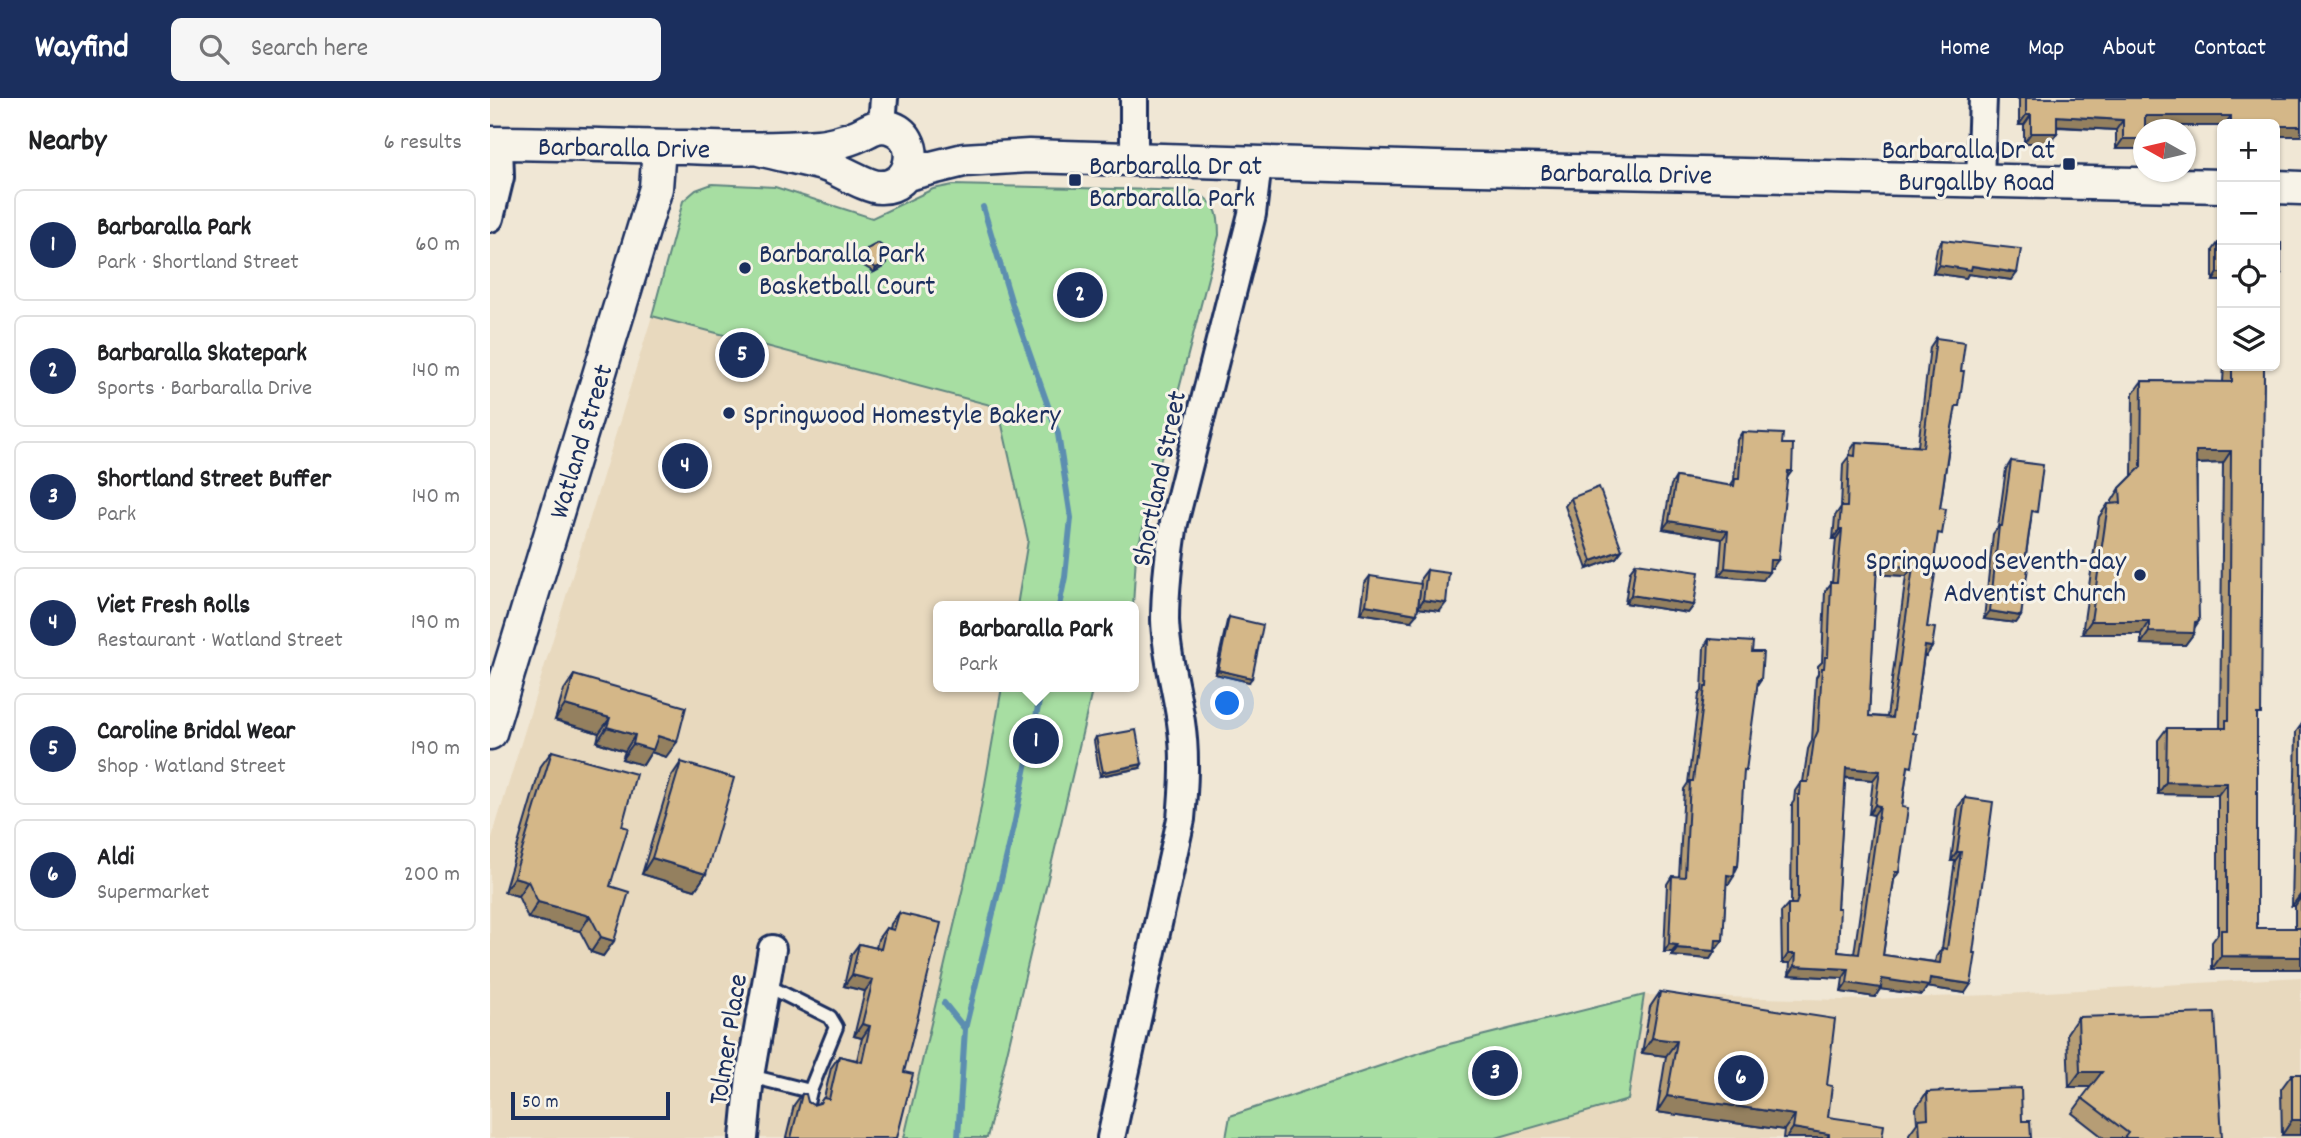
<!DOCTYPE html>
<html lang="en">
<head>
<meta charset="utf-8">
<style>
	body { margin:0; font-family:Dekko,sans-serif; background:#f6f6f6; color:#202124 }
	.controls { position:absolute; right:21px; top:21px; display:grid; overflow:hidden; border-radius:10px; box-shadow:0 2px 5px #0004 }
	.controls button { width:63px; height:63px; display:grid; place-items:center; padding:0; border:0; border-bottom:2px solid #e0e0e0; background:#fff; color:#202124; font:35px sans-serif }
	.compass { position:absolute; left:1643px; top:21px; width:63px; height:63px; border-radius:50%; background:#fff; box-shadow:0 2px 5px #0004; rotate:278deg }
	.scale { position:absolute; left:21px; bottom:18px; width:159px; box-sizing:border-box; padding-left:7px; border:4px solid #1b2f5e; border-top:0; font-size:19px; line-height:24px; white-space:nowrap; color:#1b2f5e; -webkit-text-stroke:5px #f7f3e8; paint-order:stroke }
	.you { position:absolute; left:738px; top:606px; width:24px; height:24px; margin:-18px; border:5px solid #fff; border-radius:50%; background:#1a73e8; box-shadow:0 0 0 10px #1a73e833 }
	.badge { display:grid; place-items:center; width:46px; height:46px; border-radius:50%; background:#1b2f5e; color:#fff; font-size:23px; font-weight:700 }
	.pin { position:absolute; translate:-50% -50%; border:4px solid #fff; box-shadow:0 2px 7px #0006 }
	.popup { position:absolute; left:443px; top:503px; width:206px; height:91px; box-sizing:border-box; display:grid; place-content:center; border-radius:10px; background:#fff; filter:drop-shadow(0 2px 5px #0005); font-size:23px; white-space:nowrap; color:#757577 }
	.popup b { font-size:26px; color:#202124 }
	.popup::after { content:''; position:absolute; left:50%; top:100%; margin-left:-14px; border:14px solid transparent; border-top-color:#fff }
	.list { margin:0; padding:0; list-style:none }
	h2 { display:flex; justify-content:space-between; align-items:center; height:91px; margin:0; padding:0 28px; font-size:30px }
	h2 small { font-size:23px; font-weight:400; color:#757577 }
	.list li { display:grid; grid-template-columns:46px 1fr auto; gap:21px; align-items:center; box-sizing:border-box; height:112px; margin:0 14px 14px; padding:0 14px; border:2px solid #e0e0e0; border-radius:10px }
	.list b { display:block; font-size:26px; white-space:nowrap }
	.list p { margin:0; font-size:23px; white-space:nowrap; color:#757577 }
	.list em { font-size:23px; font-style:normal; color:#757577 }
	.icon { flex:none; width:38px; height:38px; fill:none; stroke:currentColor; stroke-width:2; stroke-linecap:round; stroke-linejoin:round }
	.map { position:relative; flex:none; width:1811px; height:1040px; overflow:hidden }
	header { display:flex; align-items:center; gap:42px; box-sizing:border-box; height:98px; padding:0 35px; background:#1b2f5e; color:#fff }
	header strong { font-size:33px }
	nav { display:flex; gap:38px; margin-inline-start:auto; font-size:24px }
	.search { width:490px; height:63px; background:#f6f6f6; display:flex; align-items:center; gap:18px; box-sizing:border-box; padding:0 24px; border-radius:10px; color:#757577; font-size:26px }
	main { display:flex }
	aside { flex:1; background:#fff }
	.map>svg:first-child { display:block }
</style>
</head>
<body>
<header>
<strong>Wayfind</strong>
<div class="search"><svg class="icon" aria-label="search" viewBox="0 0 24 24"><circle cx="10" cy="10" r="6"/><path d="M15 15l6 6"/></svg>Search here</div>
<nav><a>Home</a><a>Map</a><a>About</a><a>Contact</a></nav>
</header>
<main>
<aside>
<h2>Nearby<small>6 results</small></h2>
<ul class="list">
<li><span class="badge">1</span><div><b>Barbaralla Park</b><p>Park · Shortland Street</p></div><em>60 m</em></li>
<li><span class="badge">2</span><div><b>Barbaralla Skatepark</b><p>Sports · Barbaralla Drive</p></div><em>140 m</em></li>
<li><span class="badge">3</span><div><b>Shortland Street Buffer</b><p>Park</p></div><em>140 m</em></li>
<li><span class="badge">4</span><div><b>Viet Fresh Rolls</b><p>Restaurant · Watland Street</p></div><em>190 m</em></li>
<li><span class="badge">5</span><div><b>Caroline Bridal Wear</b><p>Shop · Watland Street</p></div><em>190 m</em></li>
<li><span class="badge">6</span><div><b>Aldi</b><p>Supermarket</p></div><em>200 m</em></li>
</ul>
</aside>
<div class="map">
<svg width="1811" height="1040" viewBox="0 0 1811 1040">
	<rect width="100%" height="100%" fill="#f0e7d5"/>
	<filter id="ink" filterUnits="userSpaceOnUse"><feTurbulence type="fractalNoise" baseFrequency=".0143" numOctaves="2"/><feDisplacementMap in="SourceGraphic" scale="14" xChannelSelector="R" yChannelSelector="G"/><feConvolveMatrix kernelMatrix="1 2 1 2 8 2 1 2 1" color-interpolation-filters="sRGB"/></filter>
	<g filter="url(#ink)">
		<path fill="#e8d9be" d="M 162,218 L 508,309 L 538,442 L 527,508 L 448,508 L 448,589 L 512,589 L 488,726 L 414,1040 L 0,1040 L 0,746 Z
			M 1811,879 L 1811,1040 L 1006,1040 L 1138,1002 L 1154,897 L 1352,902 L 1502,897 Z"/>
		<path fill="#a7dea2" stroke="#618680" stroke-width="2" d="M 222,86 L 285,89 L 382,120 L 443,91 L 463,87 L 705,93 C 726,106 729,112 729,137 L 646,457 L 643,508 L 527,508 L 538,442 L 508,309 L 162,218 L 193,103 L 206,92 Z
			M 512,589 L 603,589 L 497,1040 L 414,1040 L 488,726 Z
			M 1154,897 L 1138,1002 L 1006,1040 L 736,1040 L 740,1018 L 947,949 Z"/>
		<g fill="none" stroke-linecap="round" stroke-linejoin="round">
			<path stroke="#5b8eb0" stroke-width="6" d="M 493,109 L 523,209 L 568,336 L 581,420 L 575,479 L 569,508
				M 454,905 L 475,931
				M 468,1040 L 475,931 L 524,728 L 552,589"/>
			<g stroke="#1b2f5e" stroke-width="18">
				<path id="service" d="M 276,887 L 340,919 L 346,929 L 320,993 L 316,1010
					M 260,978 L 320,993"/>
			</g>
			<g stroke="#1b2f5e" stroke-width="32">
				<path id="minor" d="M 644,0 L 644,61
					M 392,28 L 394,0
					M 1490,81 L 1493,0
					M 0,120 L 10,79 L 9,45
					M 254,1040 L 260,978 L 282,851
					M 621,1040 L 691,721 C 694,688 696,657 691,624 C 686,589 676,557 675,522 C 675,489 679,457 684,425 L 762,116 L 768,65"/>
			</g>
			<g stroke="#1b2f5e" stroke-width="37">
				<path id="tertiary" d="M 0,45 C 65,45 131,48 196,49 C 240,51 284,52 328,48 C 340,47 358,42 369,37 C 380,32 386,26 399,29 C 433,38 425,91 389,89 C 378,89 350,72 336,67 C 314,61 291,57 269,51
					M 417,76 L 474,62 L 539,58 L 946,70 L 1732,88
					M 1785,89 L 1811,90
					M 0,635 L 166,90 L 169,49"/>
			</g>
			<use href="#service" stroke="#f7f3e8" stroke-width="12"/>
			<use href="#minor" stroke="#f7f3e8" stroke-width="26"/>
			<use href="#tertiary" stroke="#f7f3e8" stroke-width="32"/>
		</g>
		<path fill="#b69d75" stroke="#1b2f5e" stroke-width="2" fill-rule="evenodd" d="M 1525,0 L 1811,0 L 1785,26 L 1732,26 L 1732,28 L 1655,28 L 1654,32 L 1654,43 L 1648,51 L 1626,51 L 1626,32 L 1567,29 L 1560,45 L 1534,45 L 1534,27 L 1529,27 L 1529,1 Z
			M 1452,142 L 1522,182 L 1478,176 L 1476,180 L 1443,175 L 1447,150 Z
			M 1728,145 L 1732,145 L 1732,183 L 1723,183 L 1723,152 Z
			M 377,151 L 396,165 L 393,169 L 384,174 L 374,168 L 374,155 Z
			M 1446,240 L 1464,315 L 1450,410 L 1442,476 L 1437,529 L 1442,549 L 1436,558 L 1434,557 L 1412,709 L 1409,774 L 1404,782 L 1393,857 L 1445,864 L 1446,859 L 1452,850 L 1465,763 L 1461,763 L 1468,709 L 1475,700 L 1475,895 L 1437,889 L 1432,897 L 1390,891 L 1385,899 L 1351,894 L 1353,880 L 1299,877 L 1300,865 L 1292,865 L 1291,814 L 1298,806 L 1301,806 L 1302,706 L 1304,703 L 1305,693 L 1311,684 L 1313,684 L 1318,651 L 1322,642 L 1326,579 L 1328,576 L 1328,568 L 1332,564 L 1335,493 L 1342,484 L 1346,441 L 1343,441 L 1345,418 L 1351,409 L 1353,366 L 1360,357 L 1360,353 L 1366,344 L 1428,348 L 1440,249 ZM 1386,476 L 1416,478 L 1397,619 L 1379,618 ZM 1355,680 L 1383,682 L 1379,716 L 1384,717 L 1364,856 L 1348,854 L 1347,810 Z
			M 1734,268 L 1774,268 L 1767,621 L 1767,830 L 1805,830 L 1805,808 L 1802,808 L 1806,634 L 1811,627 L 1811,871 L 1722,871 L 1722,844 L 1728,836 L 1728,697 L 1668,696 L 1668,642 L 1677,630 L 1730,630 L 1733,365 L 1707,366 L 1704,531 L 1704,535 L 1695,547 L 1651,546 L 1651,536 L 1592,536 L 1609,419 L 1618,406 L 1622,406 L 1622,403 L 1630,390 L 1642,378 L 1643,295 L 1652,283 L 1733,284 Z
			M 1252,334 L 1292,346 L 1302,373 L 1297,380 L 1282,470 L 1279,470 L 1273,482 L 1229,478 L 1232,441 L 1173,431 L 1181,387 L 1186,379 L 1240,388 L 1244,382 L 1247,342 Z
			M 1521,363 L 1541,422 L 1534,470 L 1531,518 L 1526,525 L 1494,521 L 1503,436 L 1508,429 L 1516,371 Z
			M 1081,400 L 1132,452 L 1126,460 L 1097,471 L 1075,408 Z
			M 1146,465 L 1204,507 L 1198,515 L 1135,505 L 1140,473 Z
			M 937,472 L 950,513 L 928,510 L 931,480 Z
			M 880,478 L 921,523 L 870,515 L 874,486 Z
			M 739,519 L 759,584 L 725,576 L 737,523 Z
			M 1219,541 L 1262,554 L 1271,582 L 1267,588 L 1253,677 L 1248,768 L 1239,786 L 1236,786 L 1233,842 L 1227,850 L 1226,850 L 1225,853 L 1220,861 L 1182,858 L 1182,854 L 1174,854 L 1177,786 L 1182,778 L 1189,779 L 1194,691 L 1198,685 L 1209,597 L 1212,593 L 1214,549 Z
			M 84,577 L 176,659 L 161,654 L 153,667 L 132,661 L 135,653 L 107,644 L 109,635 L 65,622 L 74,592 Z
			M 606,639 L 650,670 L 610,678 L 604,643 Z
			M 62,653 L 132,728 L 120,788 L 124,843 L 113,858 L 101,854 L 90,833 L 38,820 L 28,798 L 14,794 L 51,668 Z
			M 191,664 L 216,776 L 205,792 L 152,776 L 181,679 Z
			M 409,815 L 414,974 L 407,1040 L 296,1040 L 304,1007 L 312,996 L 318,1004 L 323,1007 L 329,1005 L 334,1000 L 341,970 L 349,958 L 367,962 L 372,940 L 364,938 L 375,893 L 354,888 L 361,857 L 369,846 L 386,850 L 388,841 L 396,830 L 400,831 L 401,826 Z
			M 1170,894 L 1337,987 L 1338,1019 L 1392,1040 L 1293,1040 L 1294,1032 L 1167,1014 L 1176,958 L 1152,955 L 1160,909 Z
			M 1588,919 L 1732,1040 L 1614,1040 L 1582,1015 L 1601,989 L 1579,989 L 1577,935 Z
			M 1802,976 L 1811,976 L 1811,1037 L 1792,1037 L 1791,991 Z
			M 1437,994 L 1532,1023 L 1541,1040 L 1419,1040 L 1419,1036 L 1427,1025 L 1426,1010 Z"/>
		<path fill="#94805f" stroke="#1b2f5e" stroke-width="2" d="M 1536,17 L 1541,17 L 1534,27 L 1529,27 Z
			M 1567,18 L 1633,22 L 1626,32 L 1560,28 Z
			M 1655,18 L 1741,18 L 1735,26 L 1732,26 L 1732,28 L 1648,28 Z
			M 1785,28 L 1811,28 L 1811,38 L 1785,38 Z
			M 1541,35 L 1567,35 L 1560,45 L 1534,45 Z
			M 1633,41 L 1654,41 L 1654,43 L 1648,51 L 1626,51 Z
			M 396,165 L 393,169 L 384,174 L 386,170 Z
			M 1449,167 L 1482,168 L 1527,175 L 1522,182 L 1478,176 L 1476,180 L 1443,175 Z
			M 1728,175 L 1732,175 L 1732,183 L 1723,183 Z
			M 1785,176 L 1791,176 L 1786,184 L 1785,184 Z
			M 1706,353 L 1741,353 L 1733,365 L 1698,366 Z
			M 1179,423 L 1238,433 L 1232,441 L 1173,431 Z
			M 1349,432 L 1352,432 L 1346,441 L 1343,441 Z
			M 1132,452 L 1126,460 L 1097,471 L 1102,463 Z
			M 1280,462 L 1288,462 L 1282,470 L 1274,470 Z
			M 1387,467 L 1423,469 L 1416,478 L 1381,476 Z
			M 1235,470 L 1279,474 L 1273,482 L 1229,478 Z
			M 1141,497 L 1204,507 L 1198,515 L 1135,505 Z
			M 933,502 L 956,505 L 950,513 L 928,510 Z
			M 876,507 L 927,516 L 921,523 L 870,515 Z
			M 1500,513 L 1531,518 L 1526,525 L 1494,521 Z
			M 1601,523 L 1659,523 L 1651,536 L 1592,536 Z
			M 1709,523 L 1701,535 L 1704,535 L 1695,547 L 1651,546 L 1659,534 Z
			M 1435,548 L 1442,549 L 1436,558 L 1429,557 Z
			M 728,572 L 762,580 L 759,584 L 725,576 Z
			M 75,607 L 120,620 L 109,635 L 65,622 Z
			M 117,629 L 145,637 L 135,653 L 107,644 Z
			M 168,638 L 187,644 L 176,659 L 161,654 L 153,667 L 132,661 L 143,646 Z
			M 652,666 L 650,670 L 610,678 L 613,674 Z
			M 1356,670 L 1390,673 L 1383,682 L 1350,679 Z
			M 1676,684 L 1737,685 L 1728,697 L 1668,696 Z
			M 1385,707 L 1390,708 L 1384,717 L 1379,716 Z
			M 1467,754 L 1471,754 L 1465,763 L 1461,763 Z
			M 162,760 L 216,776 L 205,792 L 152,776 Z
			M 1237,777 L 1244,778 L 1239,786 L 1231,785 Z
			M 24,779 L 38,783 L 28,798 L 14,794 Z
			M 1811,796 L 1811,799 L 1805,808 L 1802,808 Z
			M 48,804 L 100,818 L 90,833 L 38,820 Z
			M 111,839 L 124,843 L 113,858 L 101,854 Z
			M 1226,842 L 1233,842 L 1227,850 L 1221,849 Z
			M 1179,846 L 1188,847 L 1182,854 L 1174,854 Z
			M 1187,850 L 1225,853 L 1220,861 L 1182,858 Z
			M 1298,856 L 1306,856 L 1300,865 L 1292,865 Z
			M 1731,858 L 1811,859 L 1811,871 L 1722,871 Z
			M 1305,868 L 1359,871 L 1353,880 L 1299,877 Z
			M 362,877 L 383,882 L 375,893 L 354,888 Z
			M 1440,880 L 1481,886 L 1475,895 L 1437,889 L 1432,897 L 1390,891 L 1385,899 L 1351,894 L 1357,885 L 1392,881 Z
			M 372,926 L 380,928 L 372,940 L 364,938 Z
			M 1162,940 L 1187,943 L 1176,958 L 1152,955 Z
			M 1590,974 L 1612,974 L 1602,989 L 1579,989 Z
			M 1177,998 L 1305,1017 L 1294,1032 L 1167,1014 Z
			M 1802,1022 L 1811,1022 L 1811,1037 L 1792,1037 Z
			M 1303,1030 L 1339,1036 L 1337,1040 L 1296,1040 Z"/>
		<path fill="#d4b788" stroke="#1b2f5e" stroke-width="2" fill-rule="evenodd" d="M 1536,0 L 1811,0 L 1811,28 L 1785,28 L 1785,26 L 1741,26 L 1741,18 L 1655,18 L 1655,32 L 1654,32 L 1654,41 L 1633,41 L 1633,22 L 1567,18 L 1567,35 L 1541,35 L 1541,17 L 1536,17 Z
			M 1452,142 L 1531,151 L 1527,175 L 1482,168 L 1481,172 L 1449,167 Z
			M 388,145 L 396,151 L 396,165 L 386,170 L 377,164 L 377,151 Z
			M 1728,145 L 1732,145 L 1732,175 L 1728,175 Z
			M 1785,145 L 1791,145 L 1791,176 L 1785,176 Z
			M 1446,240 L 1475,244 L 1471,273 L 1474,273 L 1469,308 L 1466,308 L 1460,340 L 1450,410 L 1456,411 L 1452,436 L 1448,435 L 1442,476 L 1445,476 L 1437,529 L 1445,530 L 1442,549 L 1435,548 L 1423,635 L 1427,636 L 1422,669 L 1418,668 L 1412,709 L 1418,710 L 1409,774 L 1405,774 L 1393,857 L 1450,865 L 1452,850 L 1457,851 L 1471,754 L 1467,754 L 1475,700 L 1503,704 L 1483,855 L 1486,855 L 1481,886 L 1440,880 L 1439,888 L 1392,881 L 1391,890 L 1357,885 L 1359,871 L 1305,868 L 1306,856 L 1298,856 L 1298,806 L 1306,806 L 1308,800 L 1308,697 L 1310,697 L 1311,684 L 1318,684 L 1324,642 L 1328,633 L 1332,570 L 1334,570 L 1335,559 L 1338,559 L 1341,484 L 1347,484 L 1352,432 L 1349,432 L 1351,409 L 1357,409 L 1359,357 L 1365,358 L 1366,344 L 1433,349 ZM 1387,467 L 1423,469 L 1402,620 L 1379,618 ZM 1356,670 L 1390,673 L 1385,707 L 1390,708 L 1369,856 L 1348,854 L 1350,810 L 1347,810 Z
			M 1742,268 L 1774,268 L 1771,616 L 1767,616 L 1767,830 L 1811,830 L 1811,859 L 1731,858 L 1731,832 L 1737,832 L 1737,685 L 1676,684 L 1677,630 L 1736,630 L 1736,622 L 1739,622 L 1741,353 L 1706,353 L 1709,523 L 1705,524 L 1704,535 L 1659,534 L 1659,523 L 1601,523 L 1618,406 L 1631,405 L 1630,390 L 1651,369 L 1652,283 L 1742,284 Z
			M 1252,334 L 1293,336 L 1292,346 L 1303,346 L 1302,373 L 1298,373 L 1288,462 L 1280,462 L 1279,474 L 1235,470 L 1238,433 L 1179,423 L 1186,379 L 1244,388 L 1245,381 L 1249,381 Z
			M 1521,363 L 1553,367 L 1547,414 L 1542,413 L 1534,470 L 1538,470 L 1531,518 L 1500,513 L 1509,428 L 1512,428 Z
			M 1109,389 L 1132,452 L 1102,463 L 1081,400 Z
			M 1146,465 L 1209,474 L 1204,507 L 1141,497 Z
			M 937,472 L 959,475 L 956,505 L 933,502 Z
			M 880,478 L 931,486 L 927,516 L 876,507 Z
			M 739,519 L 773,527 L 762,580 L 728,572 Z
			M 1219,541 L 1263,544 L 1262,554 L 1273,554 L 1271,582 L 1268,582 L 1256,673 L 1254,672 L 1248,768 L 1245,768 L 1244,778 L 1237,777 L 1233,842 L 1226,842 L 1225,853 L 1187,850 L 1188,847 L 1179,846 L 1182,778 L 1195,779 L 1200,683 L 1203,683 L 1215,589 L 1217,589 Z
			M 84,577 L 196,609 L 187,644 L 168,638 L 163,652 L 143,646 L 145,637 L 117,629 L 120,620 L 75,607 Z
			M 646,632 L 652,666 L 613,674 L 606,639 Z
			M 62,653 L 146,676 L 132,728 L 138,730 L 120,788 L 139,794 L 124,843 L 111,839 L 100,818 L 48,804 L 38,783 L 24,779 Z
			M 191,664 L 244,680 L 216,776 L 162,760 Z
			M 409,815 L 451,825 L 414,974 L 423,976 L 407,1040 L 301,1040 L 312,996 L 316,996 L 318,1004 L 323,1007 L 330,1005 L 333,1000 L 339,1001 L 349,958 L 372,964 L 380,928 L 372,926 L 383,882 L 362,877 L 369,846 L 391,851 L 396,830 L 404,832 Z
			M 1170,894 L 1345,921 L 1337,987 L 1342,988 L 1338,1019 L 1394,1027 L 1392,1040 L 1339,1040 L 1339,1036 L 1303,1030 L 1305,1017 L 1177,998 L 1187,943 L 1162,940 Z
			M 1725,915 L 1732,1040 L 1634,1040 L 1638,1035 L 1592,1000 L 1612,974 L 1590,974 L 1588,919 Z
			M 1802,976 L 1811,976 L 1811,1022 L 1802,1022 Z
			M 1531,990 L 1532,1023 L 1540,1023 L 1541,1040 L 1430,1040 L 1429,1021 L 1438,1020 L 1437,994 Z"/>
	</g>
	<g fill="#1b2f5e" stroke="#f7f3e8" stroke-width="2.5">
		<rect x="1572" y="59" width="14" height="14" rx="3.5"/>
		<rect x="578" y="75" width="14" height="14" rx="3.5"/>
		<circle cx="255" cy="170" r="7"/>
		<circle cx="239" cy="315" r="7"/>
		<circle cx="1650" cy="477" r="7"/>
	</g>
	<g text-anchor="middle" stroke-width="6" stroke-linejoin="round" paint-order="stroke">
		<g font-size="28" fill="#1b2f5e" stroke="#f7f3e8">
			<text transform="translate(134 48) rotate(1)" y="10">Barbaralla Drive</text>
			<text transform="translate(1136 74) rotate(1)" y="10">Barbaralla Drive</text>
			<text transform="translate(89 343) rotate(-73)" y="10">Watland Street</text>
			<text transform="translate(667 380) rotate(-78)" y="10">Shortland Street</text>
			<text transform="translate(236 941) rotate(-81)" y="10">Tolmer Place</text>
		</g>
		<g font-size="28" fill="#1b2f5e" stroke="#f7f3e8" text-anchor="start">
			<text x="1565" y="60" text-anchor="end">Barbaralla Dr at<tspan x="1565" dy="32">Burgallby Road</tspan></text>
			<text x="599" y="76">Barbaralla Dr at<tspan x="599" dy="32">Barbaralla Park</tspan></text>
			<text x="269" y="164">Barbaralla Park<tspan x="269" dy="32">Basketball Court</tspan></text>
			<text x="253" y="325">Springwood Homestyle Bakery</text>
			<text x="1636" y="471" text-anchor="end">Springwood Seventh-day<tspan x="1636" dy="32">Adventist Church</tspan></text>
		</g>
	</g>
</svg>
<div class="controls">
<button>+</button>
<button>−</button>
<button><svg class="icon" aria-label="locate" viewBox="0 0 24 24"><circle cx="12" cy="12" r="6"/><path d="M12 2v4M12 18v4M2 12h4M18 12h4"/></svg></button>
<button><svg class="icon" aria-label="layers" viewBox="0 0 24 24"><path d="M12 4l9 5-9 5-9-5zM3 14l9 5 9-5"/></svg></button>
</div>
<svg class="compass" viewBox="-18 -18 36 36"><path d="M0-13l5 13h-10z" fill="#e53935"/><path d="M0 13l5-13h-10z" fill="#757577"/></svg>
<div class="scale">50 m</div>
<div class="you"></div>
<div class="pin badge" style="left:546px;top:643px">1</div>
<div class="popup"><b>Barbaralla Park</b>Park</div>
<div class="pin badge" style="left:590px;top:197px">2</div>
<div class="pin badge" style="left:1005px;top:975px">3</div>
<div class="pin badge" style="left:195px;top:368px">4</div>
<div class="pin badge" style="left:252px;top:257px">5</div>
<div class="pin badge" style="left:1251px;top:980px">6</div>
</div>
</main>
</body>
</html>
